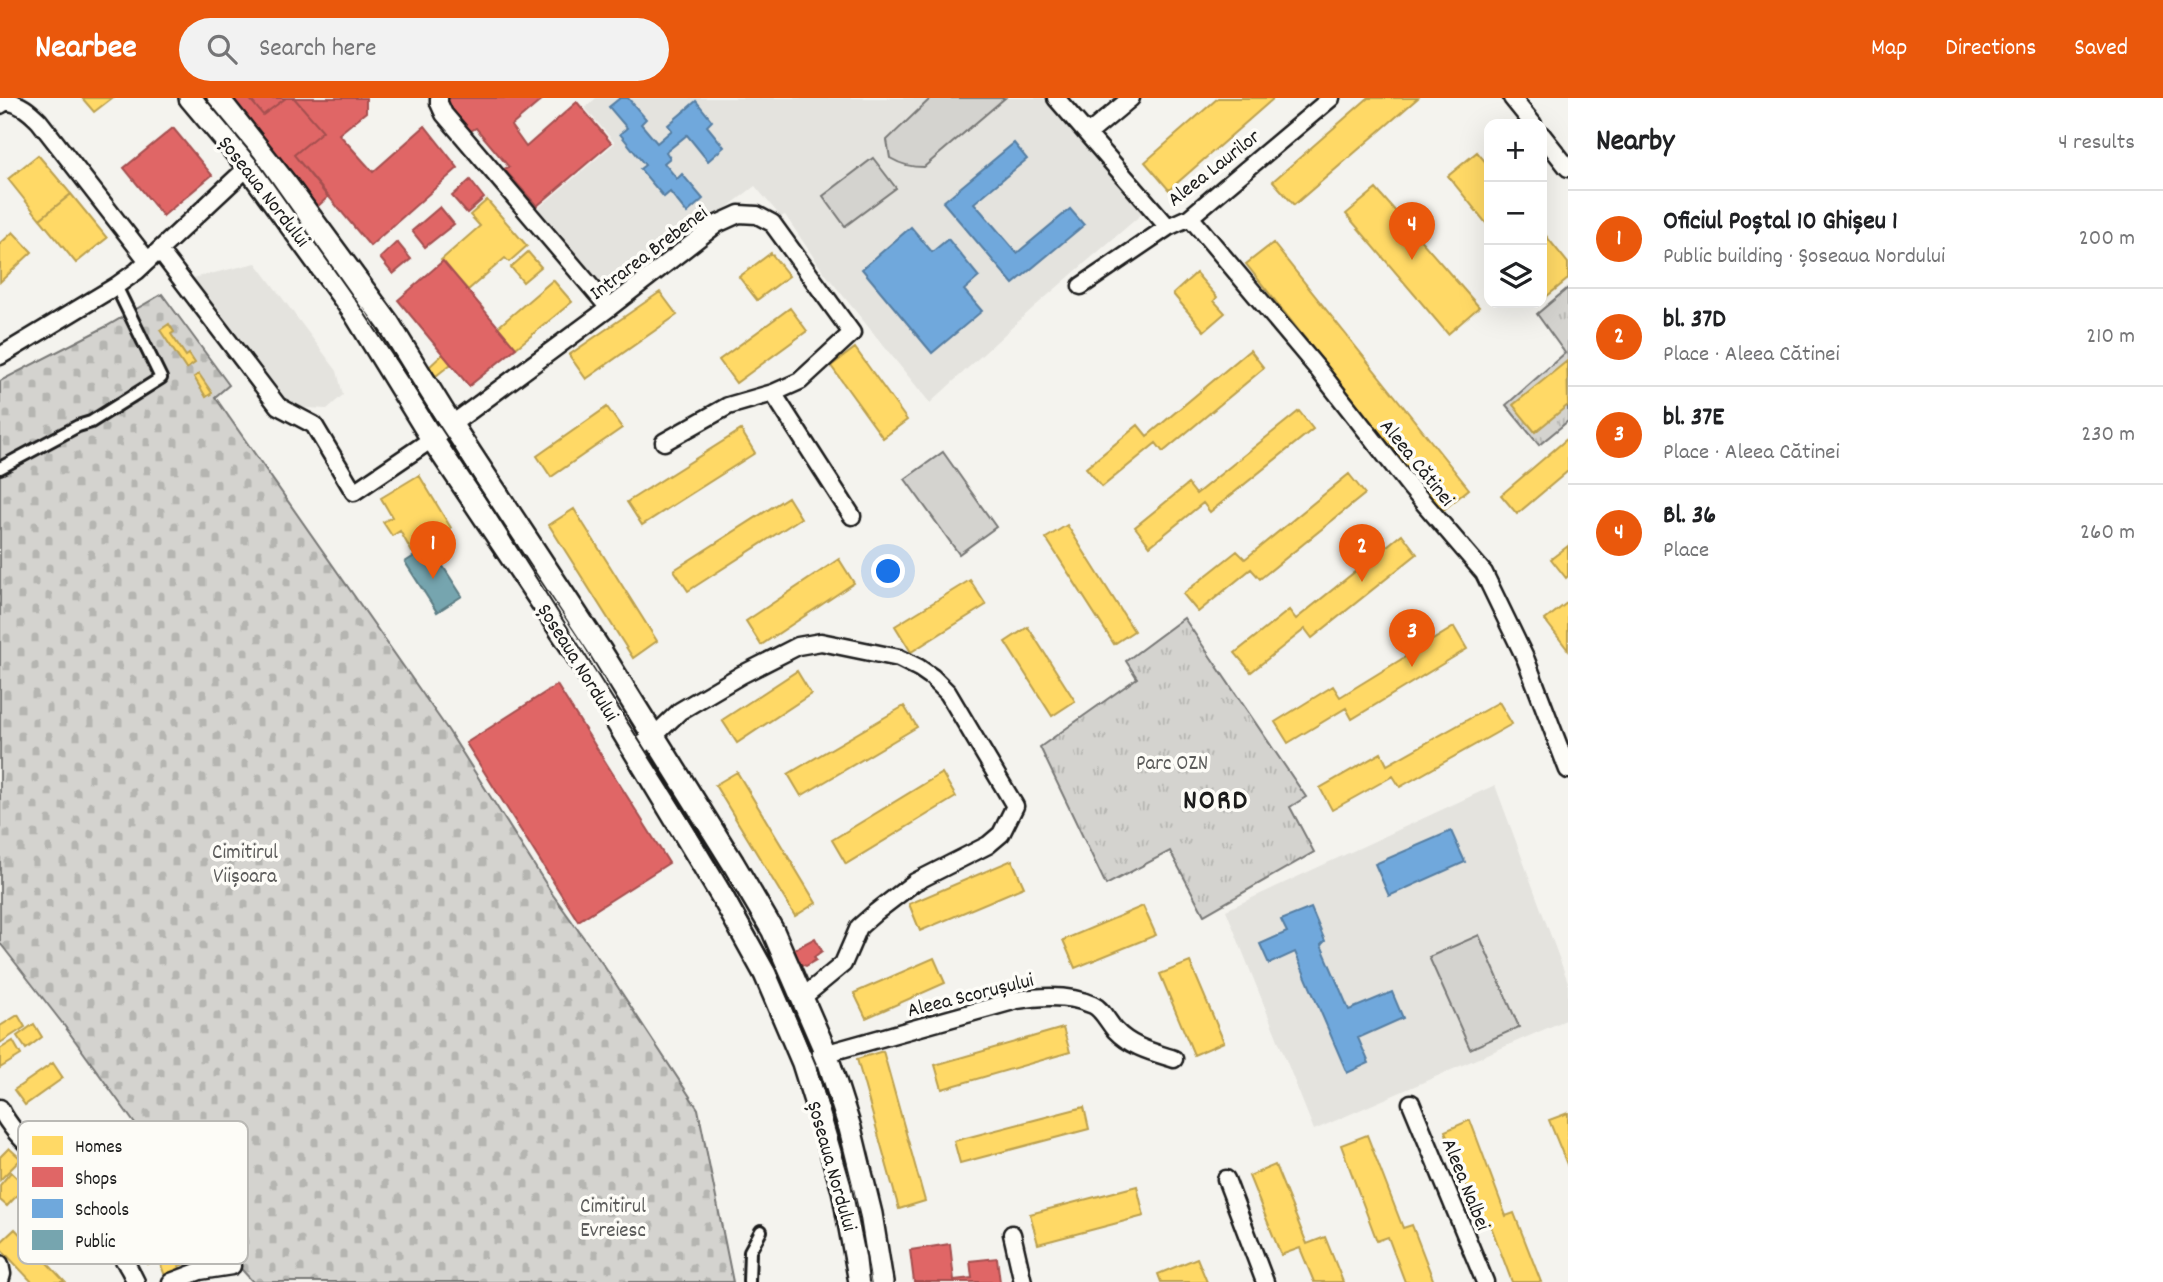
<!DOCTYPE html>
<html lang="en">
<head>
<meta charset="utf-8">
<style>
	body { margin:0; font-family:Dekko,sans-serif; background:#f2f2f2; color:#202124 }
	.controls { position:absolute; right:21px; top:21px; display:grid; overflow:hidden; border-radius:14px; box-shadow:0 7px 28px #0002 }
	.controls button { width:63px; height:63px; display:grid; place-items:center; padding:0; border:0; border-bottom:2px solid #e0e0e0; background:#fff; color:#202124; font:35px sans-serif }
	.you { position:absolute; left:889px; top:474px; width:24px; height:24px; margin:-18px; border:5px solid #fff; border-radius:50%; background:#1a73e8; box-shadow:0 0 0 10px #1a73e833 }
	.badge { display:grid; place-items:center; width:46px; height:46px; border-radius:50%; background:#ea580c; color:#fff; font-size:23px; font-weight:700 }
	.pin { position:absolute; translate:-50% -58px; filter:drop-shadow(0 2px 4px #0008) }
	.pin::after { content:''; position:absolute; top:37px; width:24px; height:21px; background:inherit; clip-path:polygon(0 0,100% 0,50% 100%) }
	.list { margin:0; padding:0; list-style:none }
	h2 { display:flex; justify-content:space-between; align-items:center; height:91px; margin:0; padding:0 28px; font-size:30px }
	h2 small { font-size:23px; font-weight:400; color:#757577 }
	.list li { display:grid; grid-template-columns:46px 1fr auto; gap:21px; align-items:center; box-sizing:border-box; height:98px; padding:0 28px; border-top:2px solid #e0e0e0 }
	.list b { display:block; font-size:26px; white-space:nowrap }
	.list p { margin:0; font-size:23px; white-space:nowrap; color:#757577 }
	.list em { font-size:23px; font-style:normal; color:#757577 }
	.icon { flex:none; width:38px; height:38px; fill:none; stroke:currentColor; stroke-width:2; stroke-linecap:round; stroke-linejoin:round }
	.map { position:relative; flex:none; width:1568px; height:1184px; overflow:hidden }
	header { display:flex; align-items:center; gap:42px; box-sizing:border-box; height:98px; padding:0 35px; background:#ea580c; color:#fff }
	header strong { font-size:33px }
	nav { display:flex; gap:38px; margin-inline-start:auto; font-size:24px }
	.search { width:490px; height:63px; background:#f2f2f2; display:flex; align-items:center; gap:18px; box-sizing:border-box; padding:0 24px; border-radius:38px; color:#757577; font-size:26px }
	main { display:flex }
	aside { flex:1; background:#fff }
	.map>svg:first-child { display:block }
</style>
</head>
<body>
<header>
<strong>Nearbee</strong>
<div class="search"><svg class="icon" aria-label="search" viewBox="0 0 24 24"><circle cx="10" cy="10" r="6"/><path d="M15 15l6 6"/></svg>Search here</div>
<nav><a>Map</a><a>Directions</a><a>Saved</a></nav>
</header>
<main>
<div class="map">
<svg width="1568" height="1184" viewBox="0 0 1568 1184">
	<defs>
		<pattern id="cemetery-stones" width="16" height="16" patternUnits="userSpaceOnUse" patternTransform="scale(1.75)"><rect width="16" height="16" fill="#d4d3cf"/><path d="M2 7V4a2 2 0 0 1 4 0v3zM10 15v-3a2 2 0 0 1 4 0v3z" fill="#b5b5b1"/></pattern>
		<pattern id="park-tufts" width="24" height="20" patternUnits="userSpaceOnUse" patternTransform="scale(1.75)"><rect width="24" height="20" fill="#d4d3cf"/><path d="M3 7l-1-3M5 7V3M7 7l1-3M15 17l-1-3M17 17v-4M19 17l1-3" fill="none" stroke="#b5b5b1"/></pattern>
	</defs>
	<rect width="100%" height="100%" fill="#f4f3ee"/>
	<filter id="ink" filterUnits="userSpaceOnUse"><feTurbulence type="fractalNoise" baseFrequency=".0143" numOctaves="2"/><feDisplacementMap in="SourceGraphic" scale="14" xChannelSelector="R" yChannelSelector="G"/><feConvolveMatrix kernelMatrix="1 2 1 2 8 2 1 2 1" color-interpolation-filters="sRGB"/></filter>
	<g filter="url(#ink)">
		<path fill="#e4e3de" d="M 596,0 L 1044,0 L 1143,115 L 1033,210 L 930,305 L 823,173 L 785,117 L 781,119 L 755,88 L 613,197 L 604,196 L 535,113 L 615,45 L 585,10 Z
			M 256,165 L 337,273 L 343,297 L 327,311 L 288,309 L 189,181 Z
			M 1495,687 L 1568,884 L 1568,921 L 1314,1032 L 1226,812 Z"/>
		<path fill="url(#cemetery-stones)" stroke="#787876" stroke-width="2" d="M 162,196 L 229,287 L 215,299 L 448,632 L 553,797 L 604,868 L 698,1011 L 733,1184 L 253,1184 L 233,1162 L 63,926 L 0,845 L 0,283 L 107,228 Z"/>
		<path fill="url(#park-tufts)" stroke="#787876" stroke-width="2" d="M 1568,190 L 1568,323 L 1539,347 L 1506,307 L 1565,255 L 1537,216 Z
			M 1184,520 L 1306,699 L 1290,709 L 1314,754 L 1204,817 L 1170,753 L 1106,787 L 1040,649 L 1137,580 L 1126,563 Z"/>
		<path fill="#d4d3cf" stroke="#787876" stroke-width="2" d="M 931,0 L 1005,0 L 924,69 C 911,69 902,67 890,60 L 887,42 Z
			M 873,60 L 896,90 L 845,128 L 823,98 Z
			M 943,354 L 996,429 L 959,456 L 905,381 Z
			M 1479,837 L 1519,929 L 1470,951 L 1429,859 Z"/>
		<path fill="#ffd966" stroke="#bba050" stroke-width="2" d="M 82,0 L 112,0 L 94,14 Z
			M 1218,0 L 1274,0 L 1169,92 L 1145,64 Z
			M 1368,0 L 1418,0 L 1294,107 L 1273,83 Z
			M 1477,54 L 1489,68 L 1489,129 L 1448,78 Z
			M 38,57 L 71,96 L 40,121 L 8,81 Z
			M 1376,91 L 1479,209 L 1448,236 L 1346,116 Z
			M 71,96 L 107,140 L 76,165 L 40,121 Z
			M 487,102 L 527,148 L 509,164 L 505,160 L 468,192 L 441,162 L 480,128 L 470,117 Z
			M 1542,133 L 1568,165 L 1568,181 L 1546,199 L 1542,193 Z
			M 13,134 L 32,154 L 0,184 L 0,146 Z
			M 1273,145 L 1469,391 L 1442,413 L 1246,166 Z
			M 528,154 L 541,169 L 523,184 L 511,169 Z
			M 771,155 L 789,178 L 757,202 L 739,179 Z
			M 1196,175 L 1217,199 L 1214,203 L 1225,215 L 1204,233 L 1173,196 Z
			M 553,182 L 572,204 L 516,250 L 498,229 Z
			M 660,194 L 677,217 L 586,281 L 569,257 Z
			M 790,210 L 807,233 L 736,285 L 719,262 Z
			M 169,226 L 174,234 L 171,236 L 186,258 L 189,256 L 195,265 L 186,271 L 160,232 Z
			M 855,250 L 907,322 L 883,340 L 831,268 Z
			M 1250,252 L 1264,270 L 1163,354 L 1156,345 L 1102,389 L 1086,370 L 1138,327 L 1147,338 Z
			M 443,256 L 451,266 L 436,278 L 428,270 Z
			M 1567,263 L 1568,307 L 1535,334 L 1513,307 Z
			M 199,276 L 212,295 L 206,299 L 194,279 Z
			M 607,309 L 622,330 L 551,379 L 537,358 Z
			M 1299,313 L 1313,331 L 1210,414 L 1203,405 L 1150,448 L 1135,429 L 1188,386 L 1196,396 Z
			M 741,332 L 755,355 L 642,427 L 627,404 Z
			M 1568,340 L 1568,373 L 1517,416 L 1501,397 Z
			M 1349,376 L 1365,396 L 1260,481 L 1251,471 L 1198,514 L 1183,496 L 1237,453 L 1245,461 Z
			M 419,377 L 451,430 L 412,454 L 400,433 L 392,438 L 383,424 L 392,419 L 381,400 Z
			M 788,399 L 801,420 L 688,493 L 674,472 Z
			M 574,411 L 657,543 L 633,560 L 549,427 Z
			M 1067,427 L 1134,533 L 1114,546 L 1046,440 Z
			M 1402,436 L 1417,456 L 1312,540 L 1305,531 L 1251,574 L 1235,555 L 1289,512 L 1296,521 Z
			M 1568,448 L 1568,478 L 1566,480 L 1551,461 Z
			M 839,461 L 854,485 L 761,547 L 746,523 Z
			M 970,482 L 986,507 L 911,554 L 895,528 Z
			M 1568,504 L 1568,552 L 1545,522 Z
			M 1028,529 L 1075,603 L 1052,618 L 1005,544 Z
			M 1454,529 L 1467,551 L 1352,621 L 1346,610 L 1288,645 L 1275,624 L 1333,588 L 1340,599 Z
			M 797,573 L 811,596 L 737,645 L 722,622 Z
			M 1499,604 L 1512,626 L 1400,689 L 1393,678 L 1332,712 L 1320,690 L 1381,655 L 1387,667 Z
			M 904,608 L 917,629 L 801,698 L 788,676 Z
			M 737,674 L 816,805 L 795,818 L 715,687 Z
			M 942,675 L 956,699 L 846,766 L 832,742 Z
			M 1012,762 L 1024,789 L 920,833 L 909,806 Z
			M 1143,808 L 1156,837 L 1075,870 L 1063,842 Z
			M 934,860 L 945,885 L 866,920 L 854,895 Z
			M 1190,864 L 1224,944 L 1194,957 L 1160,876 Z
			M 18,917 L 25,929 L 0,945 L 0,928 Z
			M 34,926 L 42,939 L 26,951 L 17,938 Z
			M 1063,930 L 1070,954 L 942,991 L 935,967 Z
			M 13,943 L 21,957 L 0,970 L 0,951 Z
			M 883,953 L 925,1103 L 899,1111 L 857,961 Z
			M 53,965 L 63,980 L 25,1007 L 14,992 Z
			M 1084,1009 L 1089,1031 L 960,1065 L 954,1043 Z
			M 1568,1015 L 1568,1069 L 1549,1022 Z
			M 1470,1022 L 1506,1118 L 1514,1115 L 1541,1184 L 1512,1184 L 1490,1126 L 1482,1128 L 1445,1033 Z
			M 1367,1037 L 1403,1130 L 1412,1127 L 1434,1184 L 1405,1184 L 1388,1139 L 1377,1143 L 1341,1047 Z
			M 9,1050 L 21,1061 L 0,1082 L 0,1059 Z
			M 1275,1067 L 1307,1146 L 1325,1139 L 1343,1184 L 1314,1184 L 1300,1150 L 1281,1157 L 1249,1078 Z
			M 11,1074 L 26,1088 L 7,1108 L 0,1102 L 0,1087 Z
			M 1137,1088 L 1144,1118 L 1038,1146 L 1030,1116 Z
			M 15,1131 L 65,1184 L 32,1184 L 0,1150 L 0,1145 Z
			M 178,1136 L 183,1147 L 188,1145 L 194,1162 L 179,1168 L 181,1172 L 165,1178 L 159,1162 L 147,1166 L 141,1150 Z
			M 1197,1160 L 1207,1184 L 1161,1184 L 1158,1176 Z"/>
		<path fill="#e06666" stroke="#a55050" stroke-width="2" d="M 227,0 L 249,0 L 263,17 L 286,0 L 294,0 L 323,33 L 294,57 L 328,99 L 317,109 Z
			M 249,0 L 286,0 L 263,17 Z
			M 294,0 L 366,0 L 366,14 L 339,36 L 373,74 L 425,28 L 458,70 L 370,148 L 294,57 L 323,33 Z
			M 448,0 L 544,0 L 511,28 L 526,49 L 577,4 L 611,45 L 537,108 L 504,71 L 509,69 L 476,30 L 467,35 L 441,6 Z
			M 173,30 L 212,77 L 163,118 L 124,70 Z
			M 470,82 L 484,100 L 467,115 L 452,98 Z
			M 440,109 L 454,126 L 425,149 L 412,133 Z
			M 397,144 L 411,161 L 393,176 L 380,160 Z
			M 443,163 L 516,250 L 469,288 L 398,202 Z
			M 557,587 L 669,765 L 578,823 L 466,645 Z
			M 815,840 L 822,853 L 814,859 L 816,862 L 806,868 L 800,866 L 793,852 Z
			M 950,1146 L 954,1182 L 972,1180 L 970,1163 L 997,1160 L 1000,1184 L 914,1184 L 910,1152 Z"/>
		<path fill="#6fa8dc" stroke="#567ea2" stroke-width="2" d="M 620,0 L 628,0 L 646,21 L 641,26 L 657,45 L 672,32 L 668,27 L 696,3 L 712,23 L 707,28 L 724,49 L 708,63 L 687,37 L 666,54 L 670,60 L 664,65 L 677,81 L 682,76 L 703,101 L 687,115 L 670,94 L 664,99 L 640,71 L 645,67 L 620,36 L 627,30 L 609,9 Z
			M 1014,45 L 1027,61 L 974,105 L 1017,155 L 1070,111 L 1084,127 L 1013,186 L 943,104 Z
			M 911,129 L 932,154 L 948,141 L 979,179 L 964,192 L 982,213 L 932,255 L 862,171 Z
			M 1451,733 L 1465,764 L 1389,798 L 1375,766 Z
			M 1311,810 L 1325,843 L 1321,847 L 1349,912 L 1392,894 L 1403,920 L 1358,940 L 1369,965 L 1347,975 L 1295,854 L 1269,866 L 1260,846 L 1287,834 L 1281,822 Z"/>
		<path fill="#76a5af" stroke="#5b7c83" stroke-width="2" d="M 430,448 L 462,498 L 437,514 L 405,464 Z"/>
		<g fill="none" stroke-linecap="round" stroke-linejoin="round">
			<g stroke="#1c1c1c" stroke-width="16">
				<path id="pedestrian" d="M 0,370 L 78,328 L 91,324 L 161,280 L 116,188
					M 749,1184 L 750,1153 L 761,1133"/>
			</g>
			<g stroke="#1c1c1c" stroke-width="21">
				<path id="minor" d="M 439,0 L 439,5 L 444,16 L 609,210
					M 1056,0 L 1168,129
					M 1512,0 L 1533,26
					M 0,7 L 6,3 C 21,6 29,13 39,23 L 148,163
					M 1088,36 L 1131,0
					M 1542,37 L 1568,70
					M 1190,119 L 1317,270 L 1411,390 L 1484,475 L 1526,562 L 1568,672
					M 159,152 L 278,308 L 314,327 L 354,394 L 432,341 L 609,210 L 717,126 L 739,116 L 757,117 L 772,125 L 852,235 L 800,283 L 773,295
					M 1081,188 L 1168,129 L 1190,119 L 1331,0
					M 0,258 L 116,188 L 137,173 L 248,69
					M 664,344 L 728,308 L 773,295 L 852,418
					M 634,652 L 654,638 L 680,613 L 741,577 L 798,548 L 821,544 L 899,560 L 919,570 L 932,579 L 948,595 L 1015,708 L 1001,736 L 988,747 L 915,784 L 876,814 L 859,829 L 843,866 L 803,899
					M 803,965 L 831,954 L 1017,902 C 1041,898 1069,896 1093,907 C 1102,911 1108,924 1115,932 C 1131,949 1152,954 1174,961
					M 1411,1005 L 1485,1184
					M 0,1010 C 12,1036 37,1054 56,1076 C 85,1109 117,1144 136,1184
					M 1226,1081 L 1265,1184
					M 1012,1136 L 1023,1184
					M 0,1166 L 2,1176 L 0,1183
					M 171,1184 L 200,1173 L 232,1168"/>
			</g>
			<g stroke="#1c1c1c" stroke-width="26">
				<path id="secondary" d="M 190,0 L 248,69 L 354,214 L 432,341 L 573,551 L 723,800 L 765,876 L 803,965 L 843,1092 L 860,1184
					M 218,0 L 286,86 L 389,226 L 451,326 L 600,552 L 733,765 L 773,833 L 826,955 L 850,1030 L 871,1116 L 882,1184"/>
			</g>
			<use href="#pedestrian" stroke="#fdfcf7" stroke-width="10"/>
			<use href="#minor" stroke="#fdfcf7" stroke-width="16"/>
			<use href="#secondary" stroke="#fdfcf7" stroke-width="21"/>
			<path stroke="#1c1c1c" stroke-width="2" d="M 205,0 L 255,60 L 359,207 L 452,347 L 718,767 L 778,875 L 817,969 L 851,1086 L 866,1158 L 869,1184"/>
		</g>
	</g>
	<g text-anchor="middle" stroke-width="7" stroke-linejoin="round" paint-order="stroke">
		<g font-size="21" fill="#1c1c1c" stroke="#fdfcf7">
			<text transform="translate(1213 69) rotate(-38)" y="7">Aleea Laurilor</text>
			<text transform="translate(265 93) rotate(52)" y="7">Șoseaua Nordului</text>
			<text transform="translate(648 154) rotate(-37)" y="7">Intrarea Brebenei</text>
			<text transform="translate(1418 364) rotate(51)" y="7">Aleea Cătinei</text>
			<text transform="translate(579 564) rotate(58)" y="7">Șoseaua Nordului</text>
			<text transform="translate(970 896) rotate(-14)" y="7">Aleea Scorușului</text>
			<text transform="translate(833 1068) rotate(74)" y="7">Șoseaua Nordului</text>
			<text transform="translate(1467 1086) rotate(68)" y="7">Aleea Nalbei</text>
		</g>
		<g font-size="21" fill="#5c5c5b" stroke="#fdfcf7">
			<text x="1172" y="671">Parc OZN</text>
			<text x="245" y="760">Cimitirul<tspan x="245" dy="24">Viișoara</tspan></text>
			<text x="613" y="1114">Cimitirul<tspan x="613" dy="24">Evreiesc</tspan></text>
		</g>
		<g font-size="28" font-weight="bold" letter-spacing="2" fill="#1c1c1c" stroke="#fdfcf7">
			<text x="1216" y="710">NORD</text>
		</g>
	</g>
	<rect x="18" y="1023" width="230" height="143" rx="10" fill="#fdfcf7" stroke="#bab9b5" stroke-width="2"/>
	<rect x="32" y="1038" width="31" height="19" fill="#ffd966"/>
	<rect x="32" y="1069" width="31" height="20" fill="#e06666"/>
	<rect x="32" y="1101" width="31" height="19" fill="#6fa8dc"/>
	<rect x="32" y="1132" width="31" height="20" fill="#76a5af"/>
	<g font-size="19" fill="#1c1c1c">
		<text x="75" y="1054">Homes</text>
		<text x="75" y="1086">Shops</text>
		<text x="75" y="1117">Schools</text>
		<text x="75" y="1149">Public</text>
	</g>
</svg>
<div class="controls">
<button>+</button>
<button>−</button>
<button><svg class="icon" aria-label="layers" viewBox="0 0 24 24"><path d="M12 4l9 5-9 5-9-5zM3 14l9 5 9-5"/></svg></button>
</div>
<div class="you"></div>
<div class="pin badge" style="left:433px;top:481px">1</div>
<div class="pin badge" style="left:1362px;top:484px">2</div>
<div class="pin badge" style="left:1412px;top:569px">3</div>
<div class="pin badge" style="left:1412px;top:162px">4</div>
</div>
<aside>
<h2>Nearby<small>4 results</small></h2>
<ul class="list">
<li><span class="badge">1</span><div><b>Oficiul Poștal 10 Ghișeu 1</b><p>Public building · Șoseaua Nordului</p></div><em>200 m</em></li>
<li><span class="badge">2</span><div><b>bl. 37D</b><p>Place · Aleea Cătinei</p></div><em>210 m</em></li>
<li><span class="badge">3</span><div><b>bl. 37E</b><p>Place · Aleea Cătinei</p></div><em>230 m</em></li>
<li><span class="badge">4</span><div><b>Bl. 36</b><p>Place</p></div><em>260 m</em></li>
</ul>
</aside>
</main>
</body>
</html>
